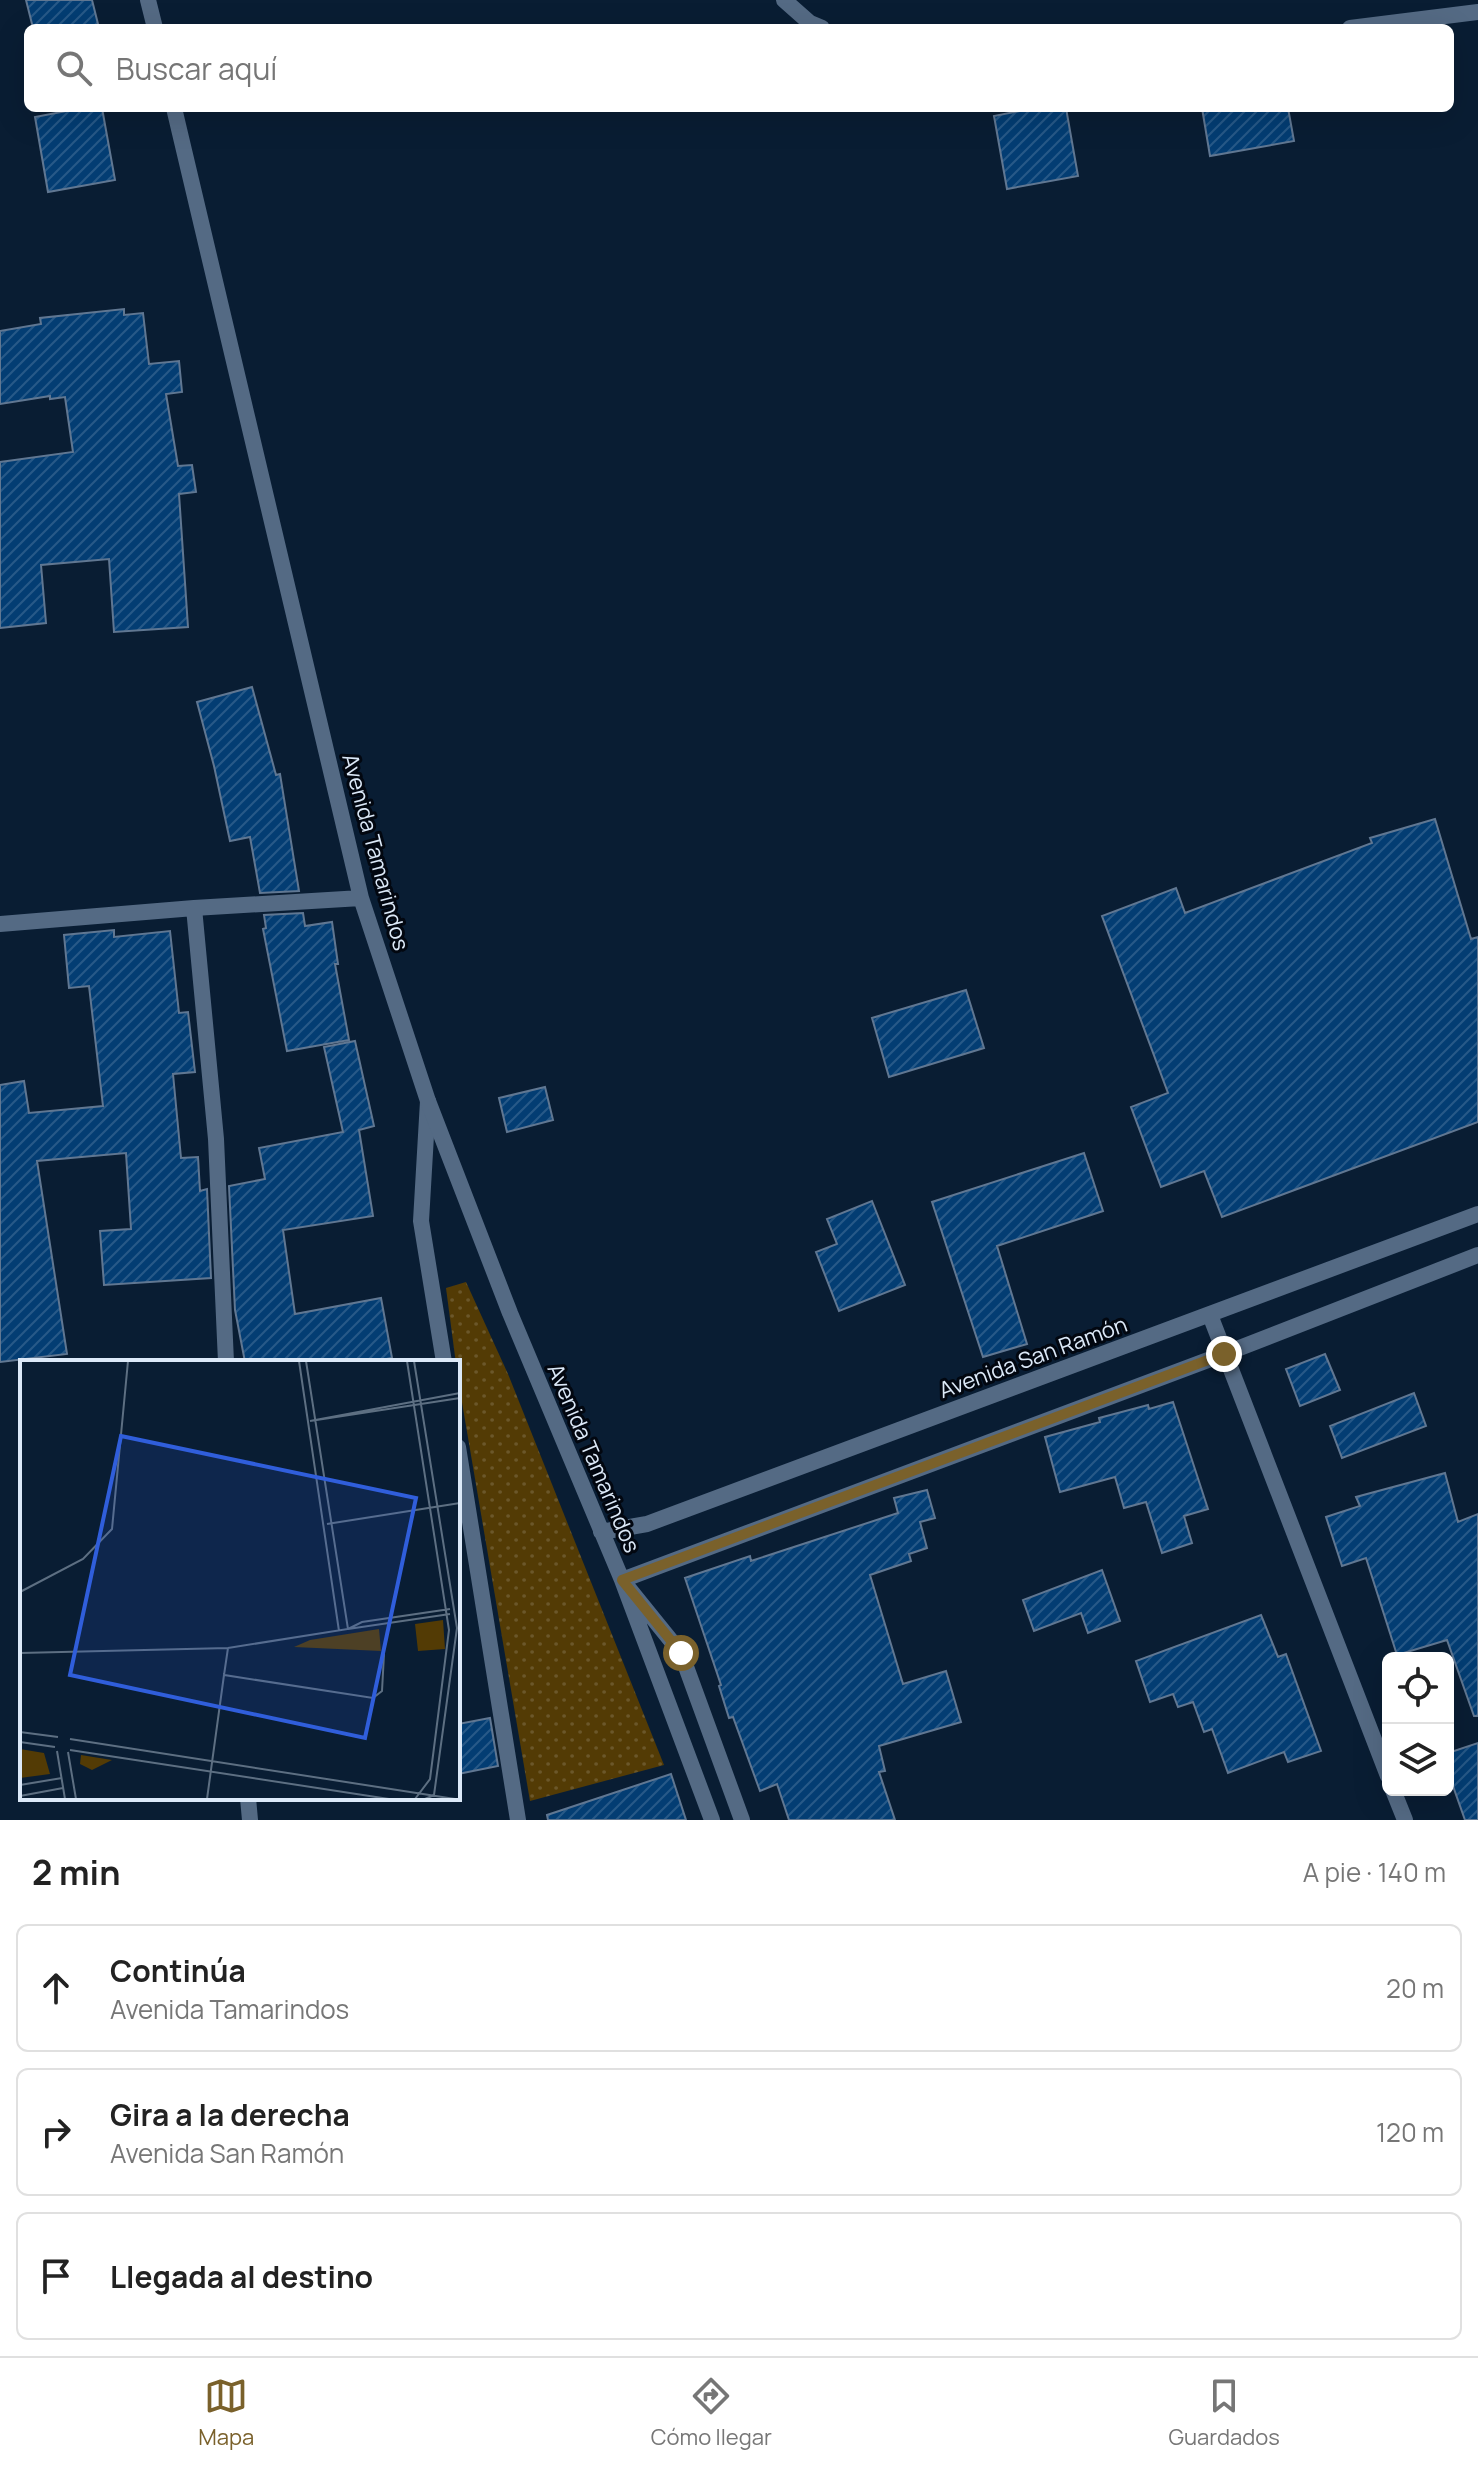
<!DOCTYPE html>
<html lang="es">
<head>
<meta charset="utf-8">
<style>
	body { margin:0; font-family:Manrope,sans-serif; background:#f6f6f6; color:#222 }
	.controls { position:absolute; right:24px; bottom:24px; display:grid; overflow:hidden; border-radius:12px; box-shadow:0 8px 32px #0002 }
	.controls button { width:72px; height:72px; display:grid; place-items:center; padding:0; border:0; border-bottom:2px solid #e0e0e0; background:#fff; color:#222; font:40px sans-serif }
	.stop { position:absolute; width:24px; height:24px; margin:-18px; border:6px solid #7a612b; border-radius:50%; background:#fff }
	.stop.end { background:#7a612b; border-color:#fff; box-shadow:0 2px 8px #0008 }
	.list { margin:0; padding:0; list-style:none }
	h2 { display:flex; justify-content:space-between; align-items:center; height:104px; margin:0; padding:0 32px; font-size:34px }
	h2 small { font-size:26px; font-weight:400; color:#767676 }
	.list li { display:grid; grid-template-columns:52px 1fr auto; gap:24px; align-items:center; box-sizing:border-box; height:128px; margin:0 16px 16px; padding:0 16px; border:2px solid #e0e0e0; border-radius:12px }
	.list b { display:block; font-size:30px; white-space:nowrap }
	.list p { margin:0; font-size:26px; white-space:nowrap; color:#767676 }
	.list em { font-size:26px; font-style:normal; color:#767676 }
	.icon { flex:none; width:44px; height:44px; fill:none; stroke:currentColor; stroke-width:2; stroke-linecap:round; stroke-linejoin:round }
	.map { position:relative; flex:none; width:1478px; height:1820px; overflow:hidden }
	.search { position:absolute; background:#fff; box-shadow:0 8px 32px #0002; left:24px; right:24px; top:24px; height:88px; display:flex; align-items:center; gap:20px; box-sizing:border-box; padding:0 28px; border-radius:12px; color:#767676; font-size:30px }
	.sheet { height:536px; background:#fff }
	nav { display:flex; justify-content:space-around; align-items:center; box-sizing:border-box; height:112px; border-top:2px solid #e0e0e0; background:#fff; font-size:22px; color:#767676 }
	nav a { display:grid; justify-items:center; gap:4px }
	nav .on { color:#7a612b }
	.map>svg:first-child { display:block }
</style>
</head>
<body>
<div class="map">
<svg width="1478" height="1820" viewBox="0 0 1478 1820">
	<defs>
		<pattern id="grass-dots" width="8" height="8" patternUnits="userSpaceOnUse" patternTransform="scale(2)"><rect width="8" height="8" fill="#533b05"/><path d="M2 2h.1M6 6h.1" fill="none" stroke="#6b572a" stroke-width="1.8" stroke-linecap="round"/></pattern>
		<pattern id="building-hatch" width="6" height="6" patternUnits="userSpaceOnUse" patternTransform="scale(2)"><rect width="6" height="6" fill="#033d73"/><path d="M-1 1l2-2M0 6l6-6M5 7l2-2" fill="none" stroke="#275988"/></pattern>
	</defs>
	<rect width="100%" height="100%" fill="#091d33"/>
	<path fill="url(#grass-dots)" d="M 466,1282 L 508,1374 L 664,1765 L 530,1801 L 458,1379 L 446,1288 Z"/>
	<path fill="url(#building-hatch)" stroke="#607792" stroke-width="2" d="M 26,0 L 92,0 L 99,28 L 33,28 Z
		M 82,108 L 102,108 L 115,180 L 48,192 L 35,117 Z
		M 1035,108 L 1066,108 L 1078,176 L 1007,189 L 994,116 Z
		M 1202,108 L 1288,108 L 1294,141 L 1210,156 Z
		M 124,309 L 124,315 L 143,313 L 149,364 L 179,361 L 182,392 L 166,394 L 178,466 L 192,465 L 196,492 L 179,494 L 188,627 L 114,632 L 109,559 L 41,565 L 46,623 L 0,628 L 0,462 L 73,452 L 65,397 L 50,399 L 50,396 L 0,404 L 0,331 L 41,324 L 40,318 Z
		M 252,687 L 276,775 L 280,774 L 299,891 L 260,893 L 250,837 L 230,841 L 214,766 L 197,702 Z
		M 1435,819 L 1471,939 L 1478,937 L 1478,1122 L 1222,1217 L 1204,1171 L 1161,1187 L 1131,1107 L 1168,1093 L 1102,916 L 1176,888 L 1185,913 L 1372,843 L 1370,838 Z
		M 303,913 L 305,926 L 332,922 L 338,964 L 335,964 L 349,1040 L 287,1051 L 263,929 L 266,928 L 264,915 Z
		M 114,930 L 114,937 L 170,931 L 179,1013 L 188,1012 L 195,1072 L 173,1074 L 181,1158 L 198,1157 L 200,1191 L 207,1189 L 211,1278 L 104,1285 L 100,1231 L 131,1229 L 126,1153 L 37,1161 L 67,1354 L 0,1362 L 0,1085 L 24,1081 L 29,1113 L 103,1106 L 89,986 L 69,988 L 64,935 Z
		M 966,990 L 984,1048 L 889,1077 L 872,1018 Z
		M 355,1041 L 374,1126 L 359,1130 L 373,1216 L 283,1230 L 295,1314 L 381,1298 L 392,1358 L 369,1362 L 245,1362 L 235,1310 L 229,1186 L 265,1179 L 259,1148 L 343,1132 L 324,1047 Z
		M 545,1087 L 553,1120 L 507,1132 L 499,1098 Z
		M 1084,1153 L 1103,1211 L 997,1246 L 1027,1344 L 983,1357 L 932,1202 Z
		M 872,1201 L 905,1285 L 839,1311 L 816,1252 L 837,1244 L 827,1219 Z
		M 1325,1354 L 1340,1390 L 1300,1406 L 1286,1369 Z
		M 1414,1393 L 1426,1426 L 1342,1458 L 1330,1426 Z
		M 1173,1402 L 1208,1509 L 1184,1516 L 1192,1543 L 1162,1553 L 1146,1502 L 1124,1508 L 1115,1477 L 1060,1492 L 1045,1437 L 1100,1422 L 1099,1418 L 1148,1405 L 1149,1409 Z
		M 1445,1473 L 1458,1522 L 1478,1514 L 1478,1716 L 1474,1716 L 1447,1640 L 1397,1655 L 1366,1558 L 1342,1566 L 1326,1517 L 1360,1506 L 1356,1497 Z
		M 927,1490 L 935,1518 L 920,1522 L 927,1548 L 909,1554 L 911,1561 L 870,1575 L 903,1684 L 946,1671 L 961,1722 L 879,1746 L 885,1771 L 879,1772 L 895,1820 L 789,1820 L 777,1784 L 760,1791 L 733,1717 L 729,1718 L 719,1686 L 721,1685 L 685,1578 L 750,1556 L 751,1561 L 898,1513 L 894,1498 Z
		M 1102,1570 L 1120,1621 L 1088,1633 L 1081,1613 L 1034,1631 L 1023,1600 Z
		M 1261,1615 L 1278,1657 L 1286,1654 L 1321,1751 L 1288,1762 L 1284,1752 L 1228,1773 L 1212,1729 L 1204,1732 L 1193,1702 L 1178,1707 L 1173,1694 L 1150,1702 L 1136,1661 Z
		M 490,1718 L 498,1766 L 458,1774 L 458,1724 Z
		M 1478,1743 L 1478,1820 L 1465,1820 L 1448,1772 L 1448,1753 Z
		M 671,1774 L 686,1820 L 548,1820 L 547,1815 Z"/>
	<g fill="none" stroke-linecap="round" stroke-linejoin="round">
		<path stroke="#546a84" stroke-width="16" d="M 428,1101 L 421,1221 L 444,1362
			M 458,1447 L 518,1820"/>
		<path stroke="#546a84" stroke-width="16" d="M 148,0 L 155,28
			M 784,0 L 810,23 L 822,28
			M 1350,28 L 1478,12
			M 174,108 L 361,898 L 428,1101 L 510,1313 L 622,1580 L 1224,1354 L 1478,1255
			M 194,908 L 361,898
			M 0,924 L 194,908 L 216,1139 L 226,1362
			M 1210,1315 L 1388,1776
			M 601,1532 L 647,1524 L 1478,1214
			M 1393,1790 L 1405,1820
			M 248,1798 L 250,1820
			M 712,1820 L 622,1580 L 681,1653 L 742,1820"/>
	</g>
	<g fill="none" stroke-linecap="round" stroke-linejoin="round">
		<path stroke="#7a612b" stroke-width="10" d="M 681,1653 L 622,1580 L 1224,1354"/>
	</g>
	<g text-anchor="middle" stroke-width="6" stroke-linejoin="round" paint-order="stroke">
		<g font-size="22" fill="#dce9f8" stroke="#020710">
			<text transform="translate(376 852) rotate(75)" y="8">Avenida Tamarindos</text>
			<text transform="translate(1033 1357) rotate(-20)" y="8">Avenida San Ramón</text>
			<text transform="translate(594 1458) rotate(67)" y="8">Avenida Tamarindos</text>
		</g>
	</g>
	<g transform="translate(20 1360)">
		<rect width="440" height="440" fill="#091d33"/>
		<path d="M 423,260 L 425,289 L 398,291 L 395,264 ZM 359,269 L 361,291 L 274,287 L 290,280 ZM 0,389 L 24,393 L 30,414 L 0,418 Z" fill="#533b05"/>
		<path d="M 61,395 L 92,400 L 72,410 L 60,404 Z" fill="#533b05"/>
		<path fill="none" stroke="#5d6f82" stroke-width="2" d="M 279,1 L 319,271M 387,1 L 429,270 L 410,419 L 395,439M 394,1 L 437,268 L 414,435 L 405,439M 440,33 L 290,61 L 440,38M 307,164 L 440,143M 0,232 L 63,199 L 92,169 L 108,1M 430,254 L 328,269 L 342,262 L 430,249M 0,293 L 208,288 L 328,269 L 286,1M 204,315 L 208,288M 0,372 L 38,377M 50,379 L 435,439M 0,382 L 35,387M 50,390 L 369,439M 37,391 L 45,439M 48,392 L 56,439M 0,425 L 42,418M 0,436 L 43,428M 187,439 L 204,315 L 353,338 L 362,331 L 364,294"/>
		<path fill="#305edb" fill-opacity="0.15" stroke="#305edb" stroke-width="4" d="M 101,76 L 396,138 L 345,378 L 50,315 Z"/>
		<rect width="440" height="440" fill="none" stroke="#dce9f8" stroke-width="4"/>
	</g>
</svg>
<div class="controls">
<button><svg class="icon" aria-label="locate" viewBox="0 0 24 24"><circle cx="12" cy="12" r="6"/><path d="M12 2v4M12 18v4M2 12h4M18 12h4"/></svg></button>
<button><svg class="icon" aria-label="layers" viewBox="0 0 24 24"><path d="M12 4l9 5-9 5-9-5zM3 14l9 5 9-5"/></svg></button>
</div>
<div class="stop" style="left:681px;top:1653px"></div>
<div class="stop end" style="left:1224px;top:1354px"></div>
<div class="search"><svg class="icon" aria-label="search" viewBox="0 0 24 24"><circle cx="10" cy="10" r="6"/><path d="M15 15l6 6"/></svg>Buscar aquí</div>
</div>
<section class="sheet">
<h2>2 min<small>A pie · 140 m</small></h2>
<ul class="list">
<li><svg class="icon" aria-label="ahead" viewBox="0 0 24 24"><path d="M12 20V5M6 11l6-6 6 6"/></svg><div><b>Continúa</b><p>Avenida Tamarindos</p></div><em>20 m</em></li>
<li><svg class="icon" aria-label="right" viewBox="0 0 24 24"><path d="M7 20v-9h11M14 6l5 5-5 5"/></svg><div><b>Gira a la derecha</b><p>Avenida San Ramón</p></div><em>120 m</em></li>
<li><svg class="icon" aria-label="arrive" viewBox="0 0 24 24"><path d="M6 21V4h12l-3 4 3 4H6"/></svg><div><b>Llegada al destino</b></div></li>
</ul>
</section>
<nav>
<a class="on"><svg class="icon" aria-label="map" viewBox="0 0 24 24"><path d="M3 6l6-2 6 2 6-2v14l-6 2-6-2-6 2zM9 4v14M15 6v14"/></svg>Mapa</a>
<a><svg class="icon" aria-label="directions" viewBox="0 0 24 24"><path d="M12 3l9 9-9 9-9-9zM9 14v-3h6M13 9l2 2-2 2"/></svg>Cómo llegar</a>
<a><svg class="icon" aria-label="saved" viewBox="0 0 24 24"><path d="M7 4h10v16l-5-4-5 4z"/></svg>Guardados</a>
</nav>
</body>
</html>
